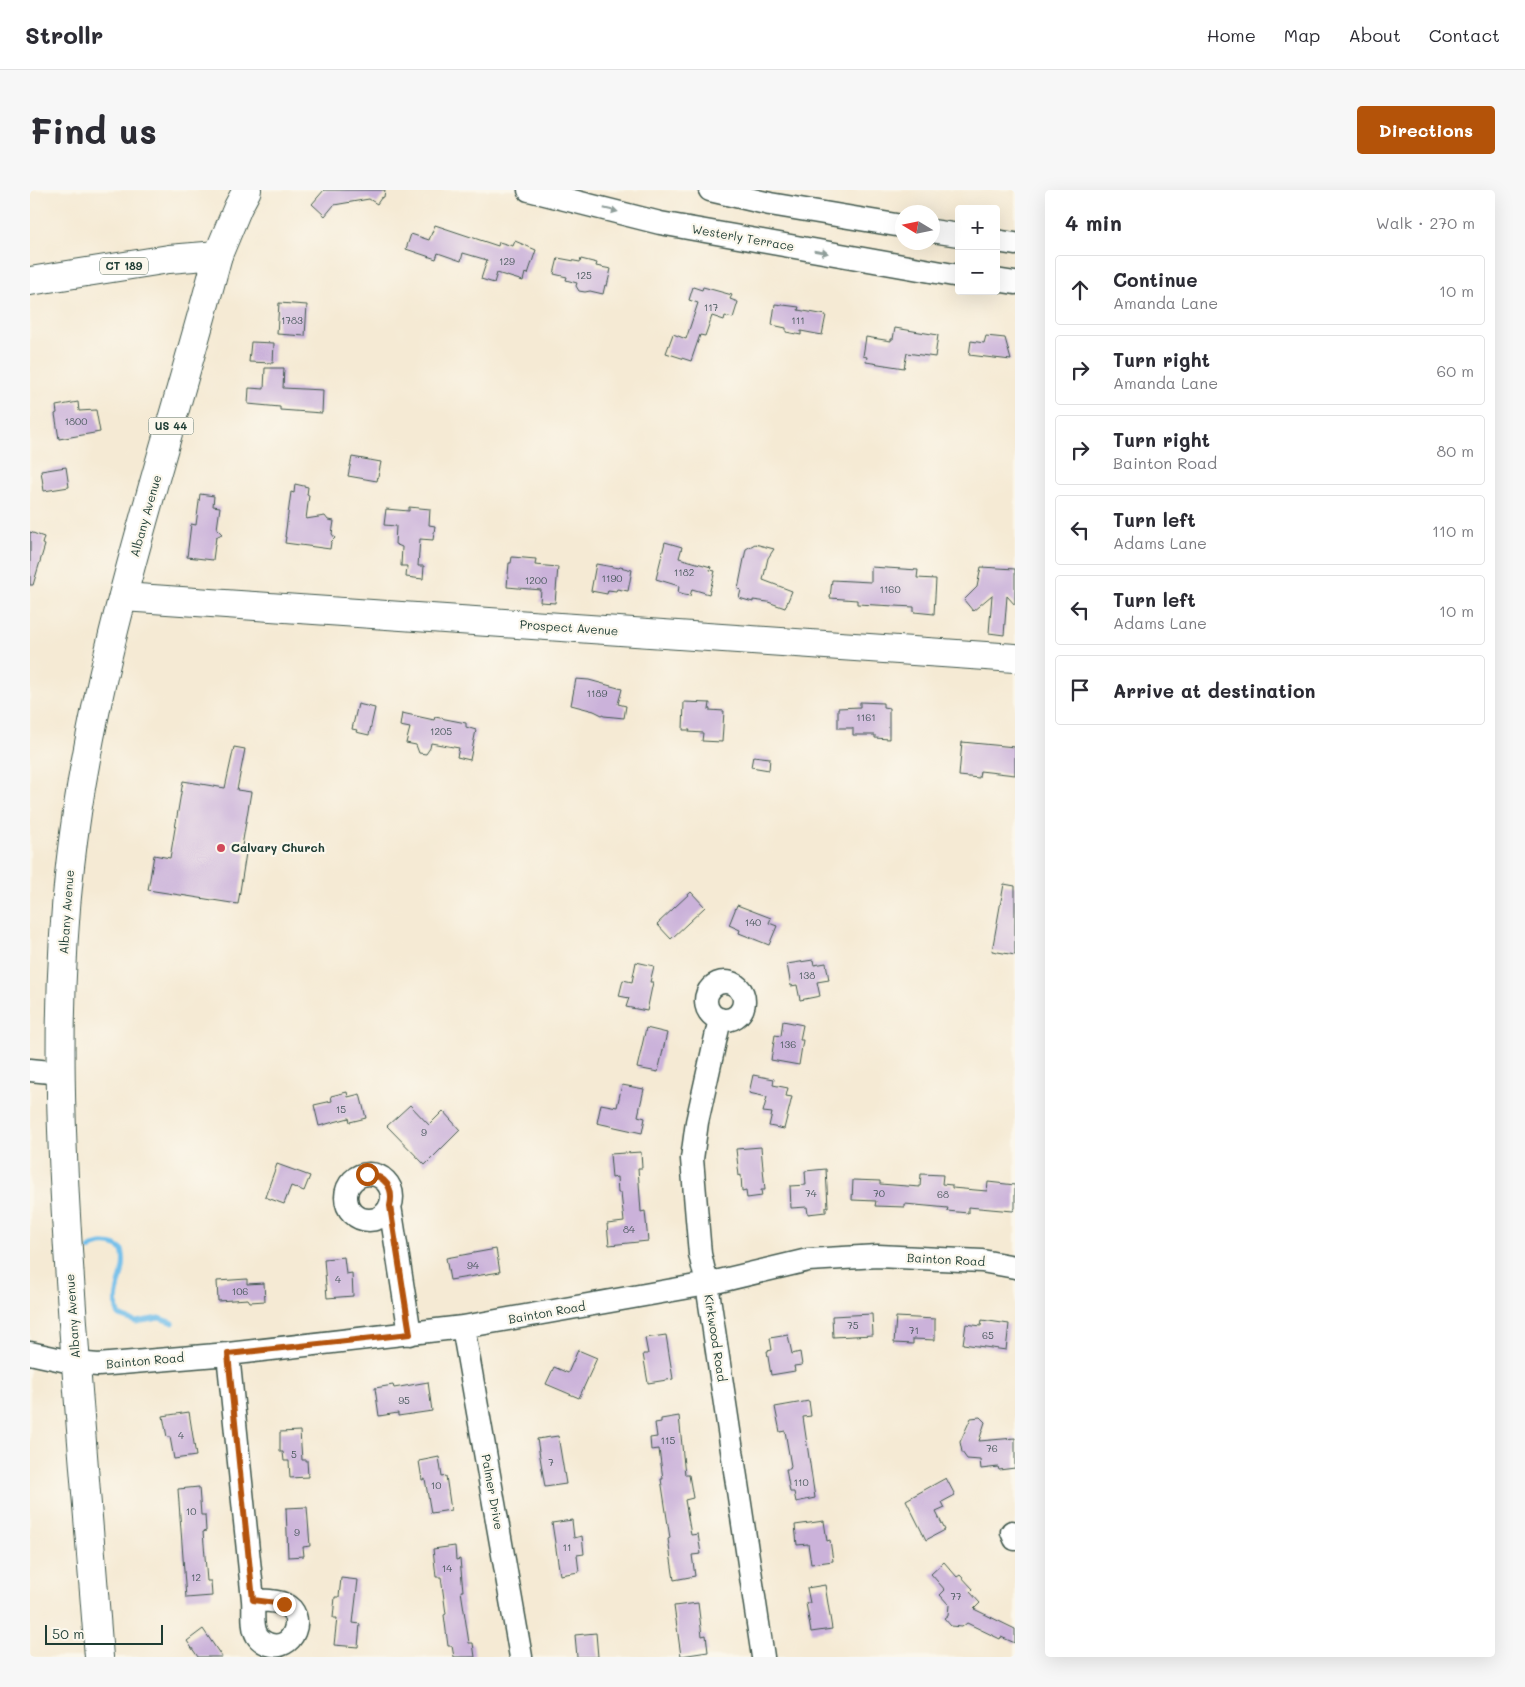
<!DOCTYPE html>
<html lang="en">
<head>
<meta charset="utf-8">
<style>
	body { margin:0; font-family:Mali,sans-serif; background:#f7f7f7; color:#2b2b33 }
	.controls { position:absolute; right:15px; top:15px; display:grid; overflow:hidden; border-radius:5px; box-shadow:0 5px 20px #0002 }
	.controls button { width:45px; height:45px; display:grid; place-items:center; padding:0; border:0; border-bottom:1px solid #e1e1e2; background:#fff; color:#2b2b33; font:25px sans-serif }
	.compass { position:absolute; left:865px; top:15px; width:45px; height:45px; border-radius:50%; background:#fff; box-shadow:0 5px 20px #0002; rotate:280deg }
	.scale { position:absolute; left:15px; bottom:12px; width:118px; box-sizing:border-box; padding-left:5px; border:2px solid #1f3d34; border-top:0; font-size:14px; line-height:18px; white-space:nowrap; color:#1f3d34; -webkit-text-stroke:4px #fbf7ec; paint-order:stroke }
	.stop { position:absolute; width:15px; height:15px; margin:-11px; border:4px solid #b45309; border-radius:50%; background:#fff }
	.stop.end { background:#b45309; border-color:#fff; box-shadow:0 1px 5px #0008 }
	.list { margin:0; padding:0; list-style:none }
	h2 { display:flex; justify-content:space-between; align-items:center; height:65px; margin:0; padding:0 20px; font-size:21px }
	h2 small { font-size:16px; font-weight:400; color:#7c7c81 }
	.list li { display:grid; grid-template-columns:32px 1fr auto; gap:15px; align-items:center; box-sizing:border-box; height:70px; margin:0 10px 10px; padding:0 10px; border:1px solid #e1e1e2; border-radius:5px }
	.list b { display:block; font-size:19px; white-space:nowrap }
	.list p { margin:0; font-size:16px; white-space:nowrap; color:#7c7c81 }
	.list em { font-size:16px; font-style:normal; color:#7c7c81 }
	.icon { flex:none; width:28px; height:28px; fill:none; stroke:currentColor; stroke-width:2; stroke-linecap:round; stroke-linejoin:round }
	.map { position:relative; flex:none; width:985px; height:1467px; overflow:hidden; border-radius:5px }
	header { display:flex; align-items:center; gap:30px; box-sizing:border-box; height:70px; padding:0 25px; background:#fff; border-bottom:1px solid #e1e1e2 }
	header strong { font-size:24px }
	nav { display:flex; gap:28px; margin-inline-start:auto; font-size:18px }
	.intro { display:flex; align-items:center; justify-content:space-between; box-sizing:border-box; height:120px; padding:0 30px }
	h1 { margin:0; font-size:35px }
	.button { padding:12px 22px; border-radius:5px; background:#b45309; color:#fff; font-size:18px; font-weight:700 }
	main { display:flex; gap:30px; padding:0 30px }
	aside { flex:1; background:#fff; border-radius:5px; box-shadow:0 5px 20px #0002 }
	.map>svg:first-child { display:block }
</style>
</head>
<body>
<header>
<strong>Strollr</strong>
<nav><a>Home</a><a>Map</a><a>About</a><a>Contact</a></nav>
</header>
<div class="intro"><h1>Find us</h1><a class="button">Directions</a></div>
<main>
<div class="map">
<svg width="985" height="1467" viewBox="0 0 985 1467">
	<rect width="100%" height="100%" fill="#fbf7ec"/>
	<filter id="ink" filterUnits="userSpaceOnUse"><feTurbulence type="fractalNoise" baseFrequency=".02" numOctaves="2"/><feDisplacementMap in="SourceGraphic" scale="10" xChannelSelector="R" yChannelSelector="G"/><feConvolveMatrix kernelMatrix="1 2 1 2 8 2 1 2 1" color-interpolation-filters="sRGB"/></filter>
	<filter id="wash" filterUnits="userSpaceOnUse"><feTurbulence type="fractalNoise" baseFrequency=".0096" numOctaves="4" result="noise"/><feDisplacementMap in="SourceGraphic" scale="20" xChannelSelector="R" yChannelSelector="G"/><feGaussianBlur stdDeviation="1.12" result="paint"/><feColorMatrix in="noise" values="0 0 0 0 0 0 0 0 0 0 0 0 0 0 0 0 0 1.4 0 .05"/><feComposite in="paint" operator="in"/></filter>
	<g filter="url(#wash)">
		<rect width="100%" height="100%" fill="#f5ead4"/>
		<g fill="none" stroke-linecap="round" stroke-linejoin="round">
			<path stroke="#70beea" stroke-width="5" d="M 59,1059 C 68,1052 84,1052 92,1060 C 99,1083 79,1103 89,1126 L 106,1132 L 129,1128 L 143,1133"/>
		</g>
		<g id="blocks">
			<path fill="#cbb2da" d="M 294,0 L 355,0 L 354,7 L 351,8 L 347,14 L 339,9 L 304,15 L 295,26 L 282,14 Z
				M 405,35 L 468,56 L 469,52 L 483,56 L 485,51 L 506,60 L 498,84 L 495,83 L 493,91 L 467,83 L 464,93 L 451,89 L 457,70 L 433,63 L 431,71 L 408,63 L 406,69 L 376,59 L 381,44 L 399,50 Z
				M 528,68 L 550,72 L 551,69 L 567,73 L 566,76 L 581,79 L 577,96 L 575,95 L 573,104 L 560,101 L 555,102 L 549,101 L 546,96 L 547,93 L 536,90 L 537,87 L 524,84 Z
				M 663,97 L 672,100 L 673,97 L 702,105 L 700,109 L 708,112 L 703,128 L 695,126 L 694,130 L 682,126 L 675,146 L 670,145 L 661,171 L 636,163 L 643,144 L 656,149 L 668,113 L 659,110 Z
				M 249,113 L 277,115 L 275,146 L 247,144 Z
				M 745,114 L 769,117 L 768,120 L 796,125 L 792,145 L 771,141 L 771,145 L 756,142 L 756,138 L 742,135 Z
				M 865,138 L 908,145 L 905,167 L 877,163 L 874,178 L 836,172 L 837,167 L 833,166 L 836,147 L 861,151 L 861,149 L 863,149 Z
				M 956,146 L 975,148 L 981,170 L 939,165 L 941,151 L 954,153 Z
				M 221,152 L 244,153 L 243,173 L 219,172 Z
				M 235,178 L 254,178 L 253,198 L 293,200 L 292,223 L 250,220 L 250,217 L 218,214 L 219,198 L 234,199 Z
				M 48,212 L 49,221 L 66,220 L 70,242 L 29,249 L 25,224 L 27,223 L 26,216 Z
				M 322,267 L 351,272 L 347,291 L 318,286 Z
				M 36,277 L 39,297 L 14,301 L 11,281 Z
				M 265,294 L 278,297 L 277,305 L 279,305 L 276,329 L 295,326 L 298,330 L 304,331 L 302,344 L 305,348 L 301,352 L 300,359 L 255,353 L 256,347 L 255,347 L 261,302 L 264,303 Z
				M 170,304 L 184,306 L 183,316 L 190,317 L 187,339 L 192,344 L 186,347 L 183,370 L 157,367 L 161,334 L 166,335 Z
				M 379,317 L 400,319 L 399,335 L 405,336 L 403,350 L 390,349 L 388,376 L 394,376 L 393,389 L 376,387 L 377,376 L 371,376 L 372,357 L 365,354 L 366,336 L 354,335 L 356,319 L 379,321 Z
				M 0,342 L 14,347 L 12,354 L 15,355 L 3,395 L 0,395 Z
				M 635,352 L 652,357 L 649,368 L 681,377 L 680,380 L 685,381 L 679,404 L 662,399 L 660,406 L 654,405 L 648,403 L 649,396 L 626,389 Z
				M 725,354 L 744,359 L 738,368 L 733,390 L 762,401 L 755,418 L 738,412 L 723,410 L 723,412 L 709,408 L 711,400 L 708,399 L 716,359 Z
				M 482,367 L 506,369 L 505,375 L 528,377 L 525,413 L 510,412 L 511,400 L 477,397 L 479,373 L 481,373 Z
				M 566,374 L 589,378 L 590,377 L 602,380 L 598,401 L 587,399 L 586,401 L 578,400 L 577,404 L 561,401 Z
				M 841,377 L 888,380 L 887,388 L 906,389 L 904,424 L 884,422 L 884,417 L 827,414 L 827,410 L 800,408 L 802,390 L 841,392 Z
				M 951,377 L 985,379 L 985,415 L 977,406 L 974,445 L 959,443 L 962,405 L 943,421 L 934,410 L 947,397 Z
				M 546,489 L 559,490 L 592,499 L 588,514 L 596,516 L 594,528 L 574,526 L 564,521 L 541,515 Z
				M 654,512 L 680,513 L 679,520 L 694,521 L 692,552 L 672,551 L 673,543 L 659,542 L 660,540 L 653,540 Z
				M 830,512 L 853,513 L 853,517 L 859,518 L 859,549 L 845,548 L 845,545 L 823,545 L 823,538 L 808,538 L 808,518 L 830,517 Z
				M 328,514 L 345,518 L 339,545 L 326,542 L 327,540 L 322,539 Z
				M 372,523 L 404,530 L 405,527 L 436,533 L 436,537 L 446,540 L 440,570 L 427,567 L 429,558 L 401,553 L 400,558 L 396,564 L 389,563 L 386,555 L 376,553 L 380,538 L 370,536 Z
				M 932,552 L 985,557 L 985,585 L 950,581 L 949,588 L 929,586 Z
				M 204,557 L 215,559 L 207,600 L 221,602 L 211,662 L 216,663 L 208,714 L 118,700 L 124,665 L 140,668 L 153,591 L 195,598 Z
				M 723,566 L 740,568 L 739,580 L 721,577 Z
				M 974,694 L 985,696 L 985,765 L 962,761 Z
				M 661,702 L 675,717 L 641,749 L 627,734 Z
				M 707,715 L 741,728 L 739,733 L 747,736 L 739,755 L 709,743 L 710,740 L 699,735 Z
				M 783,770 L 784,775 L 796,773 L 799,790 L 787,792 L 790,806 L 770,810 L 767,795 L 761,796 L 757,774 Z
				M 606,772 L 624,776 L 620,792 L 623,792 L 617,821 L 596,817 L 599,808 L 589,806 L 593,790 L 602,792 Z
				M 753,831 L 773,835 L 770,850 L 773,850 L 769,875 L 741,870 L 745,845 L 751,846 Z
				M 616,838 L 637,843 L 628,882 L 607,878 Z
				M 723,885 L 744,889 L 743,895 L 758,898 L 756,906 L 762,907 L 754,939 L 739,936 L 742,923 L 733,922 L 737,907 L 719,903 Z
				M 592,895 L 614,899 L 608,926 L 615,928 L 612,943 L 567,933 L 571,914 L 587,917 Z
				M 317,902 L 318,907 L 330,904 L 336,928 L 320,932 L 319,928 L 289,936 L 284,915 L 302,911 L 301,906 Z
				M 380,915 L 399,935 L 413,921 L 430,940 L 395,975 L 357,936 Z
				M 731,957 L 735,1000 L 731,1000 L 732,1006 L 717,1008 L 716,1001 L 712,1002 L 711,985 L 709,986 L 706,959 Z
				M 611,962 L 612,978 L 608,978 L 611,1022 L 615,1021 L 618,1051 L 579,1055 L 577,1034 L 594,1032 L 591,1003 L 588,1003 L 587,987 L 582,988 L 580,964 Z
				M 247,974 L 280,986 L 274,1001 L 261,996 L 254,1014 L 235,1007 Z
				M 796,979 L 798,1017 L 796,1017 L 796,1022 L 778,1024 L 777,1017 L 761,1018 L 760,996 L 776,995 L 775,981 Z
				M 891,984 L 913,985 L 912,994 L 922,995 L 922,998 L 957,1001 L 958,992 L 985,995 L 985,1018 L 983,1021 L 938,1017 L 938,1023 L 917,1021 L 918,1018 L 875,1014 L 875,1017 L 845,1016 L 846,1011 L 822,1010 L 823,990 L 850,991 L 850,994 L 890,997 Z
				M 466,1059 L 470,1082 L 420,1090 L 416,1068 Z
				M 314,1067 L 316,1084 L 322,1083 L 323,1106 L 297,1108 L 294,1069 Z
				M 217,1089 L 217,1094 L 234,1093 L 235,1111 L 220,1112 L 218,1109 L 188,1111 L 187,1091 Z
				M 842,1124 L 843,1145 L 803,1147 L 802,1126 Z
				M 866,1127 L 905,1129 L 905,1150 L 883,1149 L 883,1154 L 864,1153 Z
				M 952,1130 L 979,1134 L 976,1160 L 933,1154 L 936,1134 L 951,1136 Z
				M 636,1145 L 643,1189 L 618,1193 L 613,1164 L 618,1164 L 615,1148 Z
				M 758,1145 L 762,1164 L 770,1162 L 772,1175 L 764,1176 L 765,1181 L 741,1185 L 737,1161 L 742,1160 L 740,1148 Z
				M 548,1160 L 567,1168 L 549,1208 L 516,1194 L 524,1177 L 538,1183 Z
				M 398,1192 L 402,1221 L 368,1226 L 368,1223 L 349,1226 L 345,1198 L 363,1195 L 364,1198 Z
				M 779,1211 L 781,1226 L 773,1227 L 785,1308 L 766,1312 L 764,1302 L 760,1302 L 756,1279 L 760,1279 L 761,1276 L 755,1241 L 750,1242 L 745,1217 Z
				M 159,1222 L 166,1266 L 144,1269 L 140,1247 L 137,1247 L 133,1226 Z
				M 649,1226 L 655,1285 L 659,1285 L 663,1308 L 655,1310 L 661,1345 L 668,1344 L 671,1364 L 662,1365 L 665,1386 L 644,1390 L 638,1349 L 640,1348 L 631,1289 L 633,1289 L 629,1259 L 621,1260 L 620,1248 L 627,1247 L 625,1233 L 631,1232 L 631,1229 Z
				M 950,1227 L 955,1232 L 949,1251 L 985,1248 L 985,1278 L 969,1280 L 968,1277 L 951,1279 L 950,1270 L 937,1269 L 932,1262 L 930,1252 L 941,1228 Z
				M 270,1241 L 272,1270 L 277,1270 L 278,1287 L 260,1288 L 259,1271 L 254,1271 L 253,1262 L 250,1262 L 250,1242 Z
				M 528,1246 L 536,1294 L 515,1297 L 507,1249 Z
				M 409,1267 L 412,1287 L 416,1286 L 421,1320 L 401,1323 L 395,1289 L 392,1290 L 389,1271 Z
				M 916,1288 L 925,1305 L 912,1312 L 915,1318 L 906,1322 L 915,1340 L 896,1350 L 876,1310 Z
				M 169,1297 L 171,1325 L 175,1325 L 176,1341 L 173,1342 L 177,1391 L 181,1391 L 182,1406 L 156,1408 L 148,1299 Z
				M 277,1317 L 280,1356 L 273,1357 L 274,1366 L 258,1367 L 256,1318 Z
				M 542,1330 L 544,1348 L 552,1346 L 554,1364 L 547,1365 L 549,1382 L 530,1385 L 522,1333 Z
				M 794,1331 L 797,1351 L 800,1350 L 803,1371 L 781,1374 L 778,1354 L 767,1355 L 765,1335 Z
				M 425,1356 L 426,1370 L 430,1369 L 433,1401 L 431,1401 L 439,1453 L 443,1453 L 445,1467 L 424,1467 L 422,1456 L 418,1456 L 414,1425 L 416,1424 L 411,1387 L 406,1387 L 403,1359 Z
				M 914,1372 L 927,1387 L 930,1385 L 943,1399 L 940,1402 L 950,1413 L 944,1419 L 985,1439 L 985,1453 L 971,1447 L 970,1449 L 937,1433 L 932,1437 L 921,1436 L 914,1428 L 918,1425 L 919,1415 L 910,1405 L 915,1400 L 901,1384 Z
				M 311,1388 L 328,1390 L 323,1433 L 330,1434 L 328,1457 L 304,1455 L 307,1428 L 303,1428 L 305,1407 L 309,1407 Z
				M 795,1395 L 802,1439 L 781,1442 L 776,1413 L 780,1413 L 777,1398 Z
				M 668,1413 L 672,1446 L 676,1445 L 678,1462 L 651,1466 L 644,1416 Z
				M 173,1439 L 192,1467 L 168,1467 L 157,1451 Z
				M 566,1443 L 568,1467 L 547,1467 L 545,1445 Z"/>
		</g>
	</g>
	<g filter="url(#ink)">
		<use href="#blocks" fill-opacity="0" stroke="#3f574c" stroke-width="1"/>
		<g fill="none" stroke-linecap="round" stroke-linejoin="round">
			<g stroke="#3f574c" stroke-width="25">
				<path id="minor" d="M 499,0 L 630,33 L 929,86
					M 680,0 L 740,14 L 872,36
					M 902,41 L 929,45
					M 966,51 L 985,54
					M 966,90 L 985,93
					M676 811a19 19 0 1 1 38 0a19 19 0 1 1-38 0Z
					M 690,829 L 667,932 L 662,969 L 670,1064 L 677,1094 L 733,1467
					M 0,880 L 31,883
					M316 1007a23 23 0 1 1 46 0a23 23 0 1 1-46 0Z
					M 360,1016 L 380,1144
					M 433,1137 L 491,1467
					M 0,1163 L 46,1173 L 68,1175 L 198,1164 L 433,1137 L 677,1094 L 778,1070 L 848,1066 L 952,1071 L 985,1077
					M 198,1164 L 223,1410 C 224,1420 222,1432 225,1441 C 227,1447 232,1452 238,1454 C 263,1463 278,1425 254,1414 C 245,1410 233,1411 223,1410
					M 982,1342 L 985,1349"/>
			</g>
			<g stroke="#3f574c" stroke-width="30">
				<path id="major" d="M 0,91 L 139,69 L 188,65
					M 93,407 L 985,468"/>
			</g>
			<g stroke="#3f574c" stroke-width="30">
				<path id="highway" d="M 69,1467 C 60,1346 49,1225 41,1104 C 31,962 24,818 40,676 C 63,468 135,267 188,65 L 208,17 L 217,0"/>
			</g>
			<use href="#minor" stroke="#fff" stroke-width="22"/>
			<use href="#major" stroke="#fff" stroke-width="28"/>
			<use href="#highway" stroke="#fff" stroke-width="28"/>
		</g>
		<defs><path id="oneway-solid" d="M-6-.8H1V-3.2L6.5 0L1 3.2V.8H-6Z" transform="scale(1.25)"/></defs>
		<g fill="#8f9e9a">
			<use href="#oneway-solid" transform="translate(581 20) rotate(14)"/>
			<use href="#oneway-solid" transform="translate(791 62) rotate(10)"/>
		</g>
	</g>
	<g fill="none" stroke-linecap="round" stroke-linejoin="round" filter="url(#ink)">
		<path stroke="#b45309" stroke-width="6" d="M 254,1414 L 223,1410 L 198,1164 L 380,1144 L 360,1016 C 364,998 356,986 337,984"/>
	</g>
	<circle fill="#d1495b" stroke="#fbf7ec" stroke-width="2" cx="191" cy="658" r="5"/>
	<g text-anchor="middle" stroke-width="4.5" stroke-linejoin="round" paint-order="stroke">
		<g font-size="10" fill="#4a5a5e">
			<text x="477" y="75">129</text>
			<text x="554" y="89">125</text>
			<text x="681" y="121">117</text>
			<text x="262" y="134">1783</text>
			<text x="768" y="134">111</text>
			<text x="46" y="235">1800</text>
			<text x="654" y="386">1182</text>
			<text x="582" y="392">1190</text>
			<text x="506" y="394">1200</text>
			<text x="860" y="403">1160</text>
			<text x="567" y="507">1189</text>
			<text x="836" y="531">1161</text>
			<text x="411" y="545">1205</text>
			<text x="723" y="736">140</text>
			<text x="777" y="789">138</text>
			<text x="758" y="858">136</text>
			<text x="311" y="923">15</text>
			<text x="394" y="946">9</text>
			<text x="781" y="1007">74</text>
			<text x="849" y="1007">70</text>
			<text x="913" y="1008">68</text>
			<text x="599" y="1043">84</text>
			<text x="443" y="1079">94</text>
			<text x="308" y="1093">4</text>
			<text x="210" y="1105">106</text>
			<text x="823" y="1139">75</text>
			<text x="884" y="1144">71</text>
			<text x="958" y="1149">65</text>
			<text x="374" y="1214">95</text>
			<text x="151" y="1249">4</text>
			<text x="638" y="1254">115</text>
			<text x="962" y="1262">76</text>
			<text x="264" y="1268">5</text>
			<text x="521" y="1276">7</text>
			<text x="771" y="1296">110</text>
			<text x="406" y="1299">10</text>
			<text x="161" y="1325">10</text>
			<text x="267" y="1346">9</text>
			<text x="537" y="1361">11</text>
			<text x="417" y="1382">14</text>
			<text x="166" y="1391">12</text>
			<text x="926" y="1410">77</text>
		</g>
		<g fill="#fbf7ec" stroke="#61756b" stroke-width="1">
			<rect x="70" y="67.5" width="48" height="17" rx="4"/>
			<rect x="118.5" y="227.5" width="45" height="17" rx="4"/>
		</g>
		<g font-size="11" font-weight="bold" fill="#1f3d34">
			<text x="94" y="80">CT 189</text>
			<text x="141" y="240">US 44</text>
		</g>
		<g font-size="12" fill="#1f3d34" stroke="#fbf7ec">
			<text transform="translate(713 48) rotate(10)" y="4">Westerly Terrace</text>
			<text transform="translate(116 326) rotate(-74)" y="4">Albany Avenue</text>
			<text transform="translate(539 438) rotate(4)" y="4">Prospect Avenue</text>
			<text transform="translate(37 722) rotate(-86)" y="4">Albany Avenue</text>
			<text transform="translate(916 1070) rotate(3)" y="4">Bainton Road</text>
			<text transform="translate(517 1123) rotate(-10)" y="4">Bainton Road</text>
			<text transform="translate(43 1126) rotate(-94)" y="4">Albany Avenue</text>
			<text transform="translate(685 1148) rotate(81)" y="4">Kirkwood Road</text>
			<text transform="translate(115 1171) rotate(-5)" y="4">Bainton Road</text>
			<text transform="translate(462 1302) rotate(80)" y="4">Palmer Drive</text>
		</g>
		<g font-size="12" font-weight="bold" fill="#1f3d34" stroke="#fbf7ec" text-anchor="start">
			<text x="201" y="662">Calvary Church</text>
		</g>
	</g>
</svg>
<div class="controls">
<button>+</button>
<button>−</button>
</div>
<svg class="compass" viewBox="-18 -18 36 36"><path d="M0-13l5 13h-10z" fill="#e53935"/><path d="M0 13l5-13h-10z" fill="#7c7c81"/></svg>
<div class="scale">50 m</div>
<div class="stop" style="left:337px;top:984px"></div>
<div class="stop end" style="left:254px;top:1414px"></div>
</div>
<aside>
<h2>4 min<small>Walk · 270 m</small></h2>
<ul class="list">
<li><svg class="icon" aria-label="ahead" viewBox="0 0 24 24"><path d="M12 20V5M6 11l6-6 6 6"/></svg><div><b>Continue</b><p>Amanda Lane</p></div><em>10 m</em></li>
<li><svg class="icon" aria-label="right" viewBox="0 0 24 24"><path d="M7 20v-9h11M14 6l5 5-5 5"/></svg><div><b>Turn right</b><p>Amanda Lane</p></div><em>60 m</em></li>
<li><svg class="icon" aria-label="right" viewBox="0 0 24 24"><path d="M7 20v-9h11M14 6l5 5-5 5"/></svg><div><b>Turn right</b><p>Bainton Road</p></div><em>80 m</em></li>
<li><svg class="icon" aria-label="left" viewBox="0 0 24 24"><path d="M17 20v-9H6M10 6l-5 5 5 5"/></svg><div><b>Turn left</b><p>Adams Lane</p></div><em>110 m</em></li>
<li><svg class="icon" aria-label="left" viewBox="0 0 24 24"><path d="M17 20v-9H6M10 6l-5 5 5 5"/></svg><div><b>Turn left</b><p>Adams Lane</p></div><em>10 m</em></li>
<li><svg class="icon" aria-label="arrive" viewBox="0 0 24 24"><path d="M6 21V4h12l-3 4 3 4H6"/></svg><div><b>Arrive at destination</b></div></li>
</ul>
</aside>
</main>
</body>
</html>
